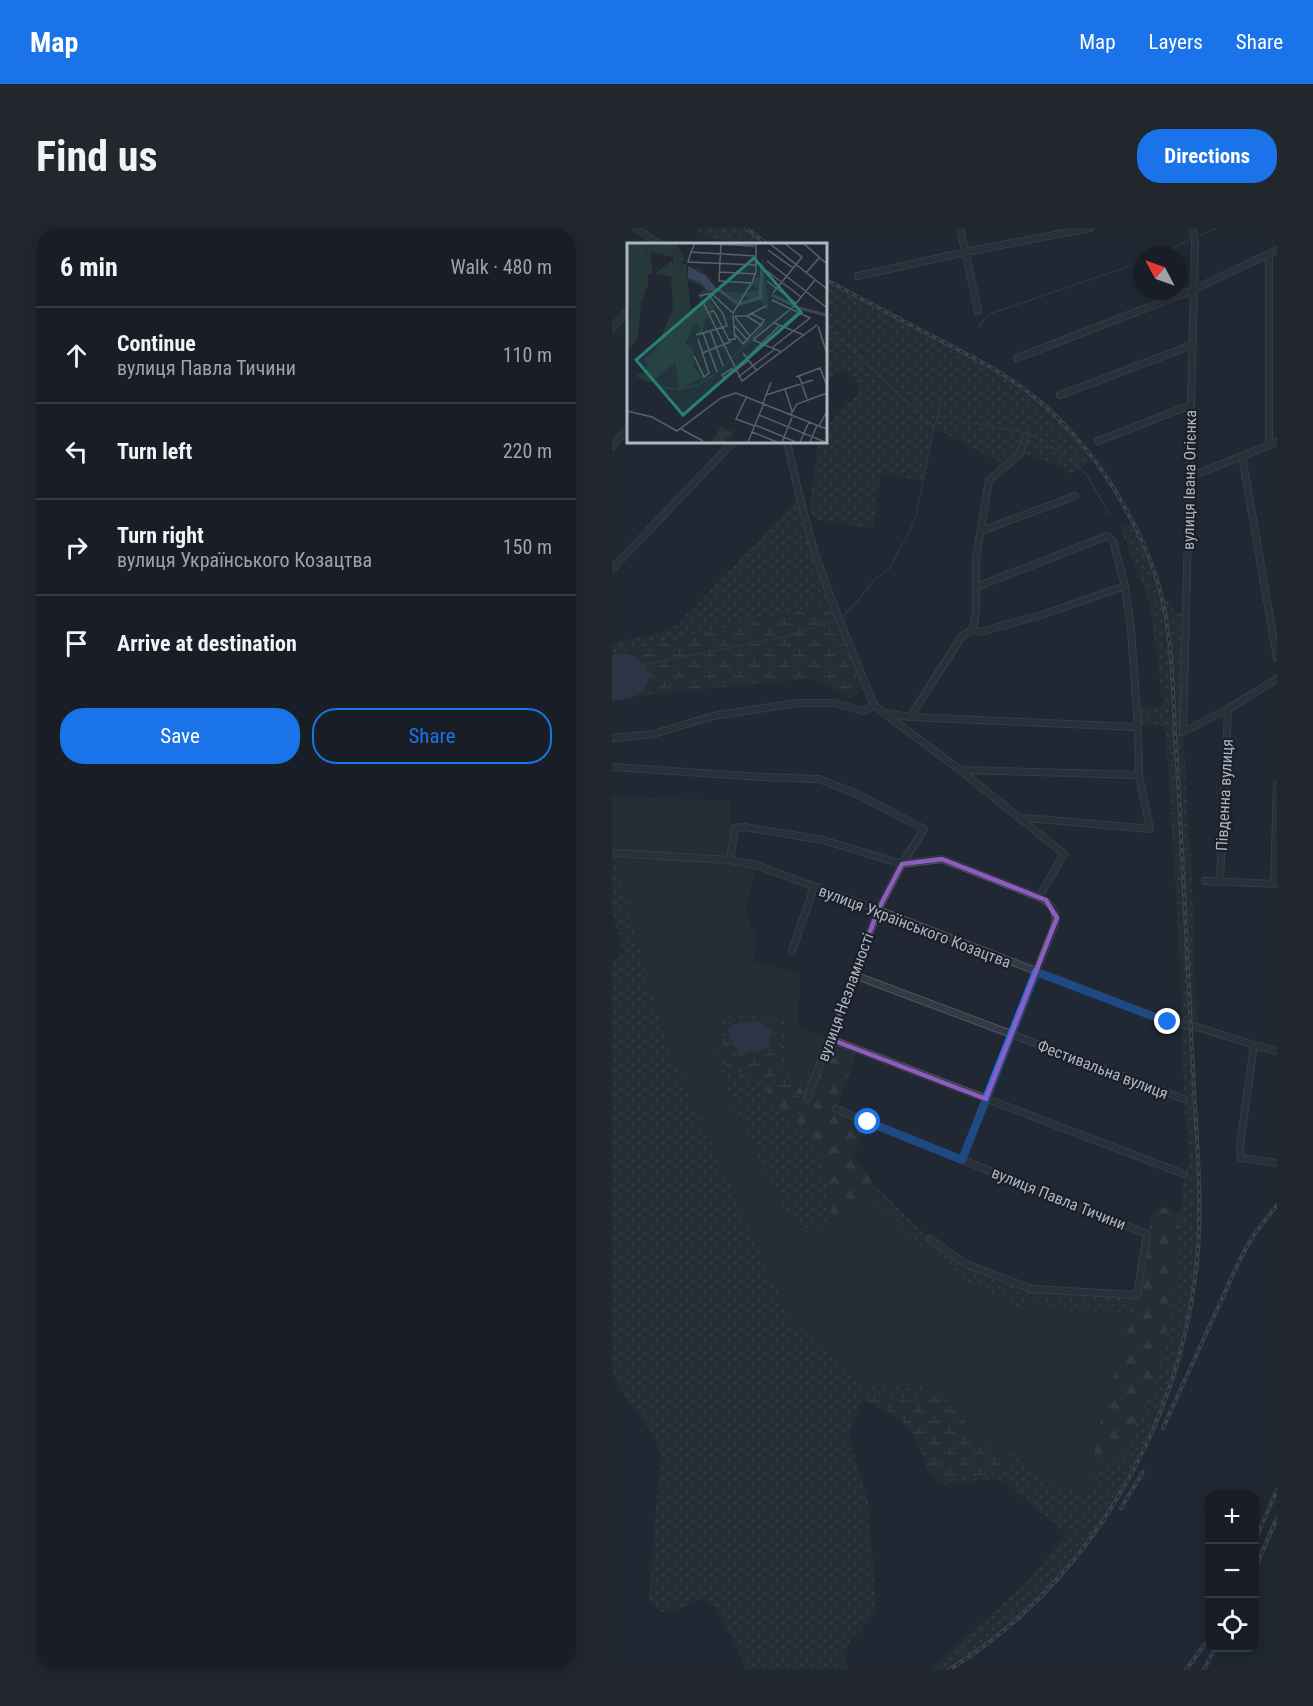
<!DOCTYPE html>
<html lang="en">
<head>
<meta charset="utf-8">
<style>
	body { margin:0; font-family:"Roboto Condensed",sans-serif; background:#22272e; color:#f1f3f6 }
	.controls { position:absolute; right:18px; bottom:18px; display:grid; overflow:hidden; border-radius:12px; box-shadow:0 3px 15px #0003 }
	.controls button { width:54px; height:54px; display:grid; place-items:center; padding:0; border:0; border-bottom:2px solid #373c43; background:#191e26; color:#f1f3f6; font:30px sans-serif }
	.compass { position:absolute; left:521px; top:18px; width:54px; height:54px; border-radius:50%; background:#191e26; box-shadow:0 3px 15px #0003; rotate:311deg }
	.stop { position:absolute; width:18px; height:18px; margin:-14px; border:4px solid #1a73e8; border-radius:50%; background:#fff }
	.stop.end { background:#1a73e8; border-color:#fff; box-shadow:0 2px 6px #0008 }
	.list { margin:0; padding:0; list-style:none }
	h2 { display:flex; justify-content:space-between; align-items:center; height:78px; margin:0; padding:0 24px; font-size:26px }
	h2 small { font-size:20px; font-weight:400; color:#9fa2a7 }
	.list li { display:grid; grid-template-columns:39px 1fr auto; gap:18px; align-items:center; box-sizing:border-box; height:96px; padding:0 24px; border-top:2px solid #373c43 }
	.list b { display:block; font-size:22px; white-space:nowrap }
	.list p { margin:0; font-size:20px; white-space:nowrap; color:#9fa2a7 }
	.list em { font-size:20px; font-style:normal; color:#9fa2a7 }
	.actions { display:flex; gap:12px; padding:18px 24px }
	.actions a { flex:1; padding:14px 0; border:2px solid #1a73e8; border-radius:24px; text-align:center; font-size:21px; color:#1a73e8 }
	.actions .main { background:#1a73e8; color:#fff }
	.icon { flex:none; width:33px; height:33px; fill:none; stroke:currentColor; stroke-width:2; stroke-linecap:round; stroke-linejoin:round }
	.map { position:relative; flex:none; width:665px; height:1442px; overflow:hidden; border-radius:24px }
	header { display:flex; align-items:center; gap:36px; box-sizing:border-box; height:84px; padding:0 30px; background:#1a73e8; color:#fff }
	header strong { font-size:28px }
	nav { display:flex; gap:33px; margin-inline-start:auto; font-size:21px }
	.intro { display:flex; align-items:center; justify-content:space-between; box-sizing:border-box; height:144px; padding:0 36px }
	h1 { margin:0; font-size:42px }
	.button { padding:15px 27px; border-radius:24px; background:#1a73e8; color:#fff; font-size:21px; font-weight:700 }
	main { display:flex; gap:36px; padding:0 36px }
	aside { flex:1; background:#191e26; border-radius:24px; box-shadow:0 3px 15px #0003 }
	.map>svg:first-child { display:block }
</style>
</head>
<body>
<header>
<strong>Map</strong>
<nav><a>Map</a><a>Layers</a><a>Share</a></nav>
</header>
<div class="intro"><h1>Find us</h1><a class="button">Directions</a></div>
<main>
<aside>
<h2>6 min<small>Walk · 480 m</small></h2>
<ul class="list">
<li><svg class="icon" aria-label="ahead" viewBox="0 0 24 24"><path d="M12 20V5M6 11l6-6 6 6"/></svg><div><b>Continue</b><p>вулиця Павла Тичини</p></div><em>110 m</em></li>
<li><svg class="icon" aria-label="left" viewBox="0 0 24 24"><path d="M17 20v-9H6M10 6l-5 5 5 5"/></svg><div><b>Turn left</b></div><em>220 m</em></li>
<li><svg class="icon" aria-label="right" viewBox="0 0 24 24"><path d="M7 20v-9h11M14 6l5 5-5 5"/></svg><div><b>Turn right</b><p>вулиця Українського Козацтва</p></div><em>150 m</em></li>
<li><svg class="icon" aria-label="arrive" viewBox="0 0 24 24"><path d="M6 21V4h12l-3 4 3 4H6"/></svg><div><b>Arrive at destination</b></div></li>
</ul>
<div class="actions"><a class="main">Save</a><a>Share</a></div>
</aside>
<div class="map">
<svg width="665" height="1442" viewBox="0 0 665 1442">
	<defs>
		<pattern id="grass-dots" width="8" height="8" patternUnits="userSpaceOnUse" patternTransform="scale(1.5)"><rect width="8" height="8" fill="#273839"/><path d="M2 2h.1M6 6h.1" fill="none" stroke="#445354" stroke-width="1.8" stroke-linecap="round"/></pattern>
		<pattern id="forest-firs" width="22" height="20" patternUnits="userSpaceOnUse" patternTransform="scale(1.5)"><rect width="22" height="20" fill="#273839"/><path d="M5 1l3.5 6h-7zM16 11l3.5 6h-7z" fill="#445354"/></pattern>
		<pattern id="wetland-marsh" width="20" height="14" patternUnits="userSpaceOnUse" patternTransform="scale(1.5)"><rect width="20" height="14" fill="#273839"/><path d="M1 5h8M5 5V1M11 12h8M15 12V8" fill="none" stroke="#445354"/></pattern>
	</defs>
	<rect width="100%" height="100%" fill="#212833"/>
	<path fill="url(#grass-dots)" d="M 79,0 L 134,0 L 155,16 L 111,16 Z
		M 213,51 L 353,125 L 401,153 L 436,181 L 481,231 L 459,247 L 450,238 L 408,226 L 389,242 L 381,231 L 322,200 L 311,254 L 275,246 L 270,248 L 268,251 L 263,294 L 260,298 L 255,300 L 206,292 L 199,285 L 198,277 L 206,213 L 213,213 L 213,200 L 246,165 L 247,160 C 239,138 229,142 213,153 Z
		M 187,270 L 194,296 L 257,465 L 248,461 L 218,383 L 205,378 L 0,427 L 0,415 L 46,405 L 65,397 Z
		M 521,296 L 539,336 L 550,374 L 559,372 L 563,385 L 574,385 L 571,504 L 580,651 L 585,799 L 579,798 C 582,870 590,943 586,1015 C 579,1152 516,1282 419,1377 C 399,1396 379,1413 356,1429 C 351,1433 344,1440 338,1442 C 333,1442 325,1442 319,1442 L 356,1407 L 412,1357 L 455,1306 L 394,1256 L 385,1252 L 380,1251 L 332,1257 C 316,1253 312,1228 305,1214 C 293,1191 272,1182 250,1171 L 237,1206 L 256,1274 L 264,1373 C 263,1387 254,1396 246,1406 L 239,1408 L 233,1432 L 237,1442 L 132,1442 L 130,1430 L 104,1379 L 93,1372 L 89,1371 C 71,1379 47,1397 37,1370 L 48,1228 C 44,1206 29,1192 17,1174 C 10,1165 5,1155 0,1145 L 0,733 L 1,730 L 5,731 L 11,724 L 0,685 L 0,625 L 3,625 L 48,795 L 70,850 L 179,1092 L 251,1156 L 316,1159 L 356,1184 L 359,1190 L 356,1199 L 357,1202 L 364,1209 L 412,1232 L 429,1249 L 441,1257 L 478,1266 C 483,1247 487,1241 481,1221 C 485,1228 488,1234 497,1236 L 509,1229 L 545,1150 L 552,1122 L 559,1086 L 572,946 L 577,934 L 572,871 L 568,736 L 554,507 L 552,501 L 548,497 L 526,497 L 525,480 L 548,479 L 551,476 L 537,373 L 508,299 Z
		M 123,785 L 172,791 L 172,845 L 176,890 C 210,898 216,964 220,992 L 195,1007 L 187,1002 L 158,957 L 113,857 L 105,836 L 105,826 L 107,799 L 110,792 Z
		M 266,961 L 318,1011 L 343,1030 L 420,1061 L 525,1067 L 521,1084 L 453,1083 L 416,1069 L 409,1081 L 346,1049 L 312,1021 L 262,970 Z"/>
	<path fill="url(#forest-firs)" d="M 218,811 L 246,821 L 224,881 L 256,894 L 241,927 L 266,961 C 260,973 242,995 229,998 L 220,992 C 215,960 213,927 193,900 C 186,892 180,893 174,888 C 165,881 152,865 153,853 L 172,845 L 183,850 L 195,870 Z
		M 550,979 L 559,981 L 567,985 L 568,988 L 559,1086 L 550,1132 L 545,1150 L 509,1229 L 505,1233 L 497,1236 C 488,1233 481,1226 481,1217 L 521,1084 L 539,990 L 545,981 Z"/>
	<path fill="url(#wetland-marsh)" d="M 205,378 L 216,380 L 223,393 L 247,457 L 247,466 L 238,469 L 206,453 L 194,451 L 24,468 L 31,452 L 11,425 Z
		M 127,791 L 157,794 L 168,800 L 169,804 L 168,837 L 197,885 L 196,891 L 193,891 C 182,880 170,865 157,858 C 143,851 113,846 109,830 L 113,798 L 121,792 Z
		M 314,1165 L 325,1167 L 349,1186 L 353,1192 L 352,1204 C 363,1217 390,1217 395,1234 L 388,1244 L 336,1252 C 329,1253 325,1252 320,1247 C 310,1225 302,1200 281,1186 C 273,1181 263,1178 255,1173 L 258,1167 C 266,1166 271,1170 278,1171 C 291,1174 301,1169 314,1165 Z"/>
	<path fill="#273839" d="M 0,569 L 119,572 L 118,632 L 144,637 L 133,681 L 144,711 L 142,734 L 189,745 L 186,794 L 188,799 L 218,811 L 195,870 L 183,850 L 172,845 L 172,791 L 123,785 L 110,792 L 105,806 L 105,836 L 113,857 L 158,957 L 189,1005 L 195,1007 L 220,992 L 225,997 C 240,999 252,980 262,970 L 311,1021 L 346,1049 L 409,1081 L 416,1069 L 453,1083 L 521,1084 L 482,1211 C 480,1221 484,1227 485,1236 C 486,1245 481,1257 479,1266 L 441,1257 L 429,1249 L 412,1232 L 362,1207 L 356,1200 L 359,1190 L 356,1184 L 316,1159 L 256,1157 L 247,1154 L 179,1092 L 70,850 L 48,795 L 3,626 L 0,624 Z"/>
	<path fill="#38455b" d="M 11,425 C 26,428 44,442 34,458 C 31,462 28,466 24,468 C 17,471 7,472 0,473 L 0,427 Z
		M 142,794 C 157,798 161,805 157,819 C 150,822 140,825 133,825 C 124,824 111,806 118,799 C 123,794 136,795 142,794 Z"/>
	<g fill="none" stroke-linecap="round" stroke-linejoin="round">
		<path stroke="#38455b" stroke-width="1.5" d="M 110,0 L 128,16
			M 587,8 L 604,0
			M 546,27 L 576,13
			M 213,97 L 322,199
			M 366,100 L 373,90 L 380,85 L 530,34
			M 325,188 L 410,204 L 429,211 L 473,244 L 498,287
			M 232,387 L 247,371 L 263,351 L 277,341 L 298,303 L 304,287 L 322,200 L 329,175
			M 31,437 L 171,409 L 223,393"/>
		<g stroke="#4f555f" stroke-width="8">
			<path id="minor" d="M 24,0 L 47,16
				M 348,0 L 366,83
				M 580,0 L 583,15 L 571,504 L 616,481 L 665,451
				M 246,48 L 353,24 L 478,0
				M 0,100 L 16,83
				M 405,130 L 581,62 L 665,22
				M 448,167 L 580,117
				M 486,213 L 579,177
				M 657,217 L 657,26
				M 0,218 L 16,201
				M 630,228 L 665,430
				M 577,249 L 665,214
				M 369,303 L 463,268
				M 0,341 L 122,213
				M 364,359 L 495,308 L 501,313 L 513,358
				M 361,401 L 368,404 L 432,386 L 513,358 L 519,401 L 526,499
				M 262,477 L 272,485 L 298,489 L 343,419 L 350,408 L 361,401 L 364,384 L 364,330 L 377,252 L 408,226 L 414,208
				M 273,486 L 348,542 L 452,626 L 427,669
				M 298,489 L 526,499 L 527,547 L 348,542
				M 0,510 L 41,506 L 101,488 L 185,475 L 221,475 L 252,483 L 262,477 C 242,427 220,377 203,325 C 192,288 183,251 175,213
				M 0,539 L 150,549 L 207,551 L 245,566 L 312,601 L 290,636 L 266,682 L 195,870
				M 410,592 L 415,590 L 538,601 L 527,547
				M 3,625 L 118,632 L 144,637 L 266,682 L 556,794 L 585,799 L 642,817 L 665,823
				M 118,632 L 123,600 L 132,599 L 211,612 L 290,636 L 330,631 L 427,669 C 439,675 446,683 443,697 L 350,932
				M 593,653 L 664,656
				M 608,653 L 616,481
				M 662,656 L 665,557
				M 180,723 L 202,659
				M 242,747 L 572,871
				M 218,811 L 572,946
				M 642,817 L 628,917 L 629,930 L 665,935
				M 224,881 L 535,1006 L 525,1067 L 420,1061 L 354,1036 L 318,1011"/>
		</g>
		<use href="#minor" stroke="#343a44" stroke-width="6"/>
		<g stroke="#58606d" stroke-width="4">
			<path id="rail" d="M 134,0 L 155,16
				M 213,51 C 249,71 286,90 322,109 C 354,126 386,141 415,163 C 448,188 481,226 502,261 C 522,294 540,329 549,366 C 560,411 561,460 563,506 C 566,552 569,599 571,646 C 575,717 578,789 582,860 C 585,917 591,976 585,1033 C 569,1197 478,1354 337,1442
				M 551,1200 L 629,1029 L 643,1005 L 665,977
				M 509,1280 L 531,1244
				M 642,1315 L 665,1262
				M 642,1343 L 665,1290
				M 574,1442 L 598,1409
				M 592,1442 L 603,1420"/>
		</g>
		<use href="#rail" stroke="#1a1f29" stroke-width="1.5" stroke-dasharray="4.5" stroke-linecap="butt"/>
	</g>
	<g fill="none" stroke-linecap="round" stroke-linejoin="round">
		<path stroke="#1a73e8" stroke-width="8" d="M 256,894 L 350,932 L 424,744 L 556,794"/>
	</g>
	<path d="M0 0H665V1442H0ZM 330,631 L 434,672 L 445,690 L 374,871 L 218,811 L 266,682 L 290,636 Z" fill="#212833" fill-opacity=".55" fill-rule="evenodd"/>
	<path fill="none" stroke="#8d5cc0" stroke-width="4.5" stroke-linejoin="round" d="M 330,631 L 434,672 L 445,690 L 374,871 L 218,811 L 266,682 L 290,636 Z"/>
	<g text-anchor="middle" stroke-width="4.5" stroke-linejoin="round" paint-order="stroke">
		<g font-size="16" fill="#aeb5c1" stroke="#1a1f29">
			<text transform="translate(577 252) rotate(-89)" y="6">вулиця Івана Огієнка</text>
			<text transform="translate(612 567) rotate(-87)" y="6">Південна вулиця</text>
			<text transform="translate(303 698) rotate(21)" y="6">вулиця Українського Козацтва</text>
			<text transform="translate(233 769) rotate(-70)" y="6">вулиця Незламності</text>
			<text transform="translate(491 841) rotate(21)" y="6">Фестивальна вулиця</text>
			<text transform="translate(447 970) rotate(22)" y="6">вулиця Павла Тичини</text>
		</g>
	</g>
	<g transform="translate(15 15)">
		<rect width="200" height="200" fill="#212833"/>
		<path d="M 49,0 L 58,18 L 73,26 L 98,48 L 118,50 L 132,46 L 125,42 L 128,34 L 133,34 L 136,13 L 142,70 L 133,55 L 121,57 L 118,52 L 107,69 L 111,59 L 72,27 L 58,18 L 52,20 L 48,4 L 46,14 L 24,9 L 25,31 L 19,31 L 20,7 L 0,7 L 0,1 ZM 45,17 L 46,23 L 55,30 L 55,23 L 60,34 L 64,67 L 74,59 L 72,53 L 76,59 L 50,107 L 57,144 L 71,141 L 91,128 L 140,78 L 136,87 L 88,132 L 71,143 L 55,147 L 38,146 L 25,142 L 52,145 L 48,119 L 24,140 L 5,133 L 14,135 L 9,132 L 19,128 L 21,121 L 17,116 L 30,105 L 46,64 L 44,33 L 28,31 Z" fill="#273839"/>
		<path d="M 19,6 L 21,42 L 14,60 L 11,94 L 0,111 L 0,7 ZM 94,184 L 103,189 L 107,187 L 103,195 L 98,194 L 98,199 L 84,199 Z" fill="#273839"/>
		<path d="M 47,4 L 52,20 L 60,21 L 60,33 L 73,38 L 83,48 L 75,56 L 72,52 L 78,45 L 58,35 L 54,23 L 54,31 L 46,23 Z" fill="#273839"/>
		<path d="M 79,54 L 88,65 L 77,78 L 76,90 L 70,90 L 74,85 L 68,80 L 58,101 L 66,105 L 67,125 L 75,134 L 57,144 L 50,107 Z" fill="#273839"/>
		<path d="M 61,23 L 78,32 L 93,49 L 81,48 L 73,39 L 61,35 Z" fill="#38455b"/>
		<path fill="none" stroke="#38455b" stroke-width="3" d="M 92,47 L 110,60M 145,52 L 166,62M 133,55 L 135,23M 112,61 L 136,54M 169,64 L 199,72"/>
		<path fill="none" stroke="#59606c" stroke-width="1.5" d="M 68,0 L 64,9 L 128,13M 70,0 L 128,3M 94,0 L 92,38 L 125,40 L 129,28 L 129,0M 142,0 L 200,46M 176,0 L 200,21M 141,7 L 166,25M 64,9 L 61,19 L 129,22M 140,18 L 200,65M 140,28 L 174,54M 93,29 L 129,31M 179,30 L 192,15M 140,38 L 169,60M 146,50 L 175,14 L 157,0M 72,53 L 84,50 L 106,70 L 124,41M 145,57 L 183,75 L 146,104M 76,59 L 115,138 L 190,82M 123,70 L 137,77 L 134,82M 108,73 L 120,73 L 139,63M 120,73 L 134,82 L 123,93M 147,80 L 177,92M 107,82 L 120,97 L 123,93 L 108,74M 156,83 L 171,70M 191,83 L 200,111M 83,87 L 96,123M 76,90 L 90,129M 107,90 L 116,101 L 120,97M 69,92 L 100,83 L 96,71 L 81,51M 102,97 L 108,96 L 106,72M 126,97 L 167,63 L 188,37M 126,97 L 155,109M 75,110 L 103,99 L 87,68 L 83,69M 116,110 L 130,128M 67,113 L 77,134 L 82,130 L 71,96M 120,115 L 153,82M 107,129 L 122,117M 172,133 L 180,156M 111,134 L 148,106M 169,134 L 193,125 L 200,143M 98,136 L 95,132 L 106,125M 158,146 L 165,168M 139,152 L 186,137M 120,153 L 109,176 L 128,183M 136,160 L 144,139M 0,168 L 25,174 L 50,188 L 94,155 L 109,150 L 192,183M 200,168 L 192,183 L 200,186M 164,171 L 170,161 L 200,150M 132,172 L 198,199M 128,182 L 169,199M 54,186 L 76,198M 125,189 L 150,199M 121,199 L 137,160M 155,199 L 166,172M 173,199 L 182,179M 183,199 L 190,182"/>
		<path fill="#277f7a" fill-opacity="0.15" stroke="#277f7a" stroke-width="3" d="M 127,15 L 174,69 L 56,172 L 9,117 Z"/>
		<rect width="200" height="200" fill="none" stroke="#aeb5c1" stroke-width="3"/>
	</g>
</svg>
<div class="controls">
<button>+</button>
<button>−</button>
<button><svg class="icon" aria-label="locate" viewBox="0 0 24 24"><circle cx="12" cy="12" r="6"/><path d="M12 2v4M12 18v4M2 12h4M18 12h4"/></svg></button>
</div>
<svg class="compass" viewBox="-18 -18 36 36"><path d="M0-13l5 13h-10z" fill="#e53935"/><path d="M0 13l5-13h-10z" fill="#9fa2a7"/></svg>
<div class="stop" style="left:256px;top:894px"></div>
<div class="stop end" style="left:556px;top:794px"></div>
</div>
</main>
</body>
</html>
